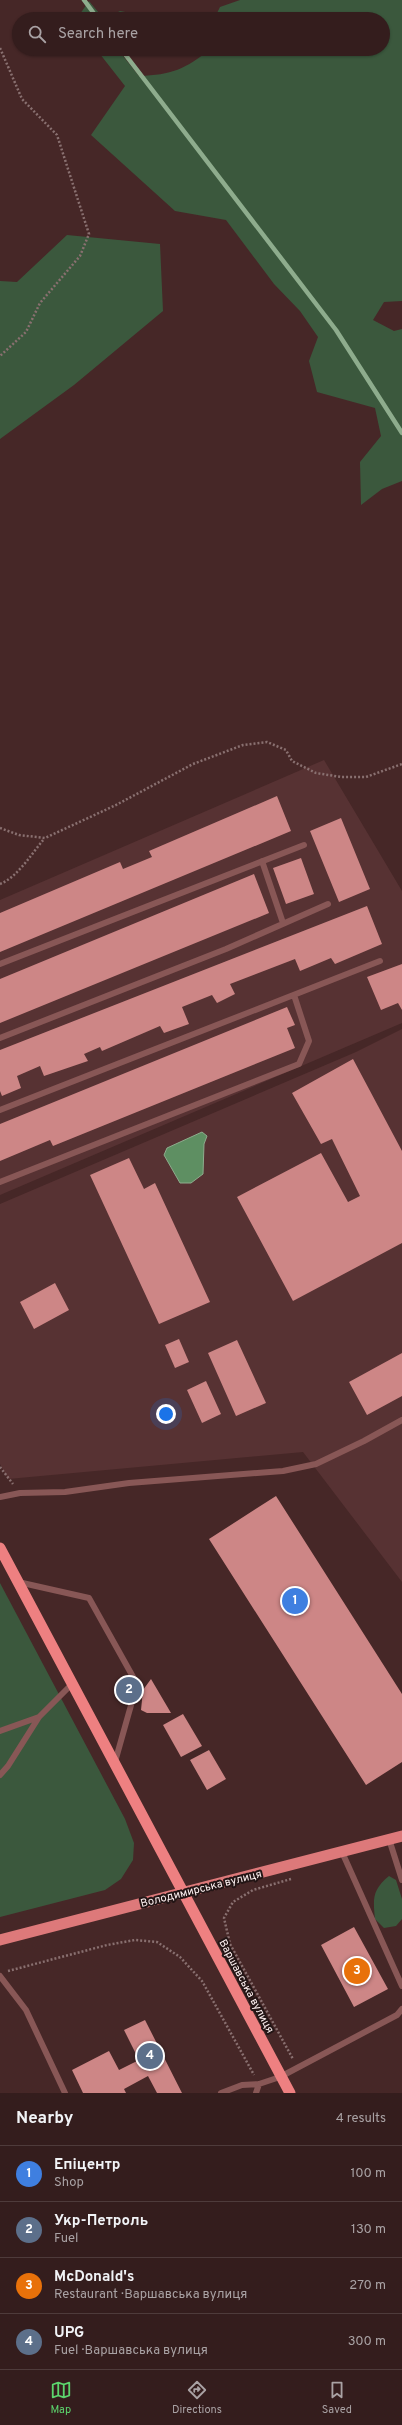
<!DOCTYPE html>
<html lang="en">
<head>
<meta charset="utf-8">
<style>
	body { margin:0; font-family:Overpass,sans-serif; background:#3f2a2a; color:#f1f3f6 }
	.you { position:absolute; left:166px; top:1414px; width:14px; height:14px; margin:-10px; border:3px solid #fff; border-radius:50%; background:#1a73e8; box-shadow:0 0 0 6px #1a73e833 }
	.badge { display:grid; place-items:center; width:26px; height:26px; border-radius:50%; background:#5cd56d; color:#fff; font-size:13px; font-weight:700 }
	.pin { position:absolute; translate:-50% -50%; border:2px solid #fff; box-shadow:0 1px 4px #0006 }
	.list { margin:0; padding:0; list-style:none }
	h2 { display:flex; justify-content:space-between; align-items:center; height:52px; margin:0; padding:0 16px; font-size:17px }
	h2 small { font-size:13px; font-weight:400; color:#a9a2a4 }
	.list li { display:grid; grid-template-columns:26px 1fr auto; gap:12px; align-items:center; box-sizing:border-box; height:56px; padding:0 16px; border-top:1px solid #4e3b3b }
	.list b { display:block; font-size:15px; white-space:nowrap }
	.list p { margin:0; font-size:13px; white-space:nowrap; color:#a9a2a4 }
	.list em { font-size:13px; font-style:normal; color:#a9a2a4 }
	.icon { flex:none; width:22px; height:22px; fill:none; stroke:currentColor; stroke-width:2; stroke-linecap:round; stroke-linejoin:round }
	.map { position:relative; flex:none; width:402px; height:2093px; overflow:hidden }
	.search { position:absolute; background:#341d1d; box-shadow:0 1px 3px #0004; left:12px; right:12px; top:12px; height:44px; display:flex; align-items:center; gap:10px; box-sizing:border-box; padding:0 14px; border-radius:22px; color:#a9a2a4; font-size:15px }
	.sheet { height:276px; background:#341d1d }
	nav { display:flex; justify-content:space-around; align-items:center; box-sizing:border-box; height:56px; border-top:1px solid #4e3b3b; background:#341d1d; font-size:11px; color:#a9a2a4 }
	nav a { display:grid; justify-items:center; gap:2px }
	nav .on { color:#5cd56d }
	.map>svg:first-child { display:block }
</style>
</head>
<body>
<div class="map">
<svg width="402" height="2093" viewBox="0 0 402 2093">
	<rect width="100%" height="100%" fill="#462727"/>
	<path fill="#573233" d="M 324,760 L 402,891 L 402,1023 L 0,1195 L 0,900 Z
		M 402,1029 L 402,1582 L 303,1452 L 8,1479 L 0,1464 L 0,1204 L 356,1052 Z"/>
	<path fill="#3b583d" d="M 240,0 L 402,0 L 402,301 L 384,302 L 373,320 L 394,331 L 402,329 L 402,481 L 382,489 L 361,505 L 360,462 L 381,436 L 375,408 L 317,392 L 309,361 L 318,337 L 300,311 L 274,284 L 226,220 L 175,211 L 91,135 L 125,86 L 96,49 L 122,49 L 123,56 L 139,76 C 172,75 185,69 211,49 L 383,49 L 383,19 L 214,19 L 220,7 Z
		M 89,1 L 104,19 L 79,19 L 78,17 Z
		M 120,11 L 141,15 L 141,19 L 105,19 Z
		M 67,235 L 160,244 L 163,311 L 74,385 L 0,439 L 0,281 L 17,282 Z
		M 0,1583 L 125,1819 L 134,1843 L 133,1860 L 121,1879 L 105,1890 L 0,1917 Z
		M 389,1876 L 396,1880 L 402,1899 L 402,1919 L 396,1926 L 384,1928 L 375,1919 C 373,1899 372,1890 389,1876 Z"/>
	<path fill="#5e8f62" stroke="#8eac8d" d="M 202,1132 L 207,1136 L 204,1144 L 203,1174 L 191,1183 L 180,1183 L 164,1155 L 167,1148 Z"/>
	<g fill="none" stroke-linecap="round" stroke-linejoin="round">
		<path stroke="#8eac8d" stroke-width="4.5" d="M 84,0 L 98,19
			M 121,49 L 336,330 L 402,433"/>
	</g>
	<path fill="#cd8686" d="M 277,796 L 291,831 L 0,952 L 0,913 L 120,862 L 123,869 L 152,857 L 149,851 Z
		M 341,818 L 370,889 L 339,902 L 310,831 Z
		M 301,858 L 314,894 L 286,904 L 273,868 Z
		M 254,874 L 269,913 L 0,1023 L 0,979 Z
		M 367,906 L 382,944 L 335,964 L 331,958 L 300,971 L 295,959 L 230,984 L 235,994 L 217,1003 L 212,995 L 182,1007 L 189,1024 L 164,1033 L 160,1026 L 102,1051 L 100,1047 L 84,1054 L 88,1061 L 44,1076 L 40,1066 L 17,1076 L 21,1088 L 2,1096 L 0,1091 L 0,1050 Z
		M 402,964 L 402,1010 L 398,1003 L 381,1010 L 367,977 Z
		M 287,1007 L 295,1025 L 287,1028 L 295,1048 L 53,1146 L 50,1140 L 0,1161 L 0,1124 Z
		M 353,1059 L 402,1151 L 402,1243 L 293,1301 L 237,1197 L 321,1153 L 348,1202 L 360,1196 L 332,1139 L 321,1144 L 292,1093 Z
		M 129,1158 L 144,1189 L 155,1183 L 210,1302 L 159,1324 L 90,1175 Z
		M 55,1283 L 69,1310 L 34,1329 L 20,1302 Z
		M 179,1339 L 189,1362 L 175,1368 L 165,1345 Z
		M 237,1340 L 266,1403 L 236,1416 L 208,1353 Z
		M 402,1353 L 402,1396 L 367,1415 L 349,1382 Z
		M 206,1381 L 221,1414 L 202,1423 L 187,1390 Z
		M 276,1496 L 402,1694 L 402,1762 L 366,1785 L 209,1539 Z
		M 151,1679 L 171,1713 L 147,1713 L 141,1710 L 143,1690 Z
		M 183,1714 L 202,1746 L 181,1757 L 163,1725 Z
		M 209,1750 L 226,1779 L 207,1790 L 190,1760 Z
		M 354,1927 L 388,1989 L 354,2007 L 321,1945 Z
		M 145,2020 L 182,2093 L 157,2093 L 148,2076 L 124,2089 L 126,2093 L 83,2093 L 72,2070 L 109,2051 L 119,2070 L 139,2060 L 124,2030 Z"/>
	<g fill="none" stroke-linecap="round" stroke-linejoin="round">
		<path stroke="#897070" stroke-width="2.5" stroke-dasharray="2 2" stroke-linecap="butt" d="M 0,48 L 22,99 L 57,135 L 89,234 L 80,256 L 40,303 L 26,332 L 0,356
			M 0,828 L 19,835 L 45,838 L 116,805 L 193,764 L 243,745 L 267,742 L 286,750 L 292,761 L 316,773 L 341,777 L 366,777 L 402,764
			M 0,884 C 18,877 32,853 44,839
			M 0,1467 L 13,1484
			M 291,1879 L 253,1890 L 233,1902 L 224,1918 L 230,1944 L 293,2059
			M 8,1971 L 107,1945 L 135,1940 L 157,1942 L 180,1957 L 202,1981 L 254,2075"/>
		<path stroke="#885756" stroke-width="6" d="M 262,861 L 283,923
			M 0,964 L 304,845
			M 0,1038 L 226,949 L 328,904
			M 0,1110 L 380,961
			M 0,1182 L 299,1064 L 309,1041 L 294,995
			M 0,1497 L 20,1493 L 65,1492 L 129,1483 L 283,1471 L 316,1464 L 364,1441 L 402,1420
			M 18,1582 L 89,1598 L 137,1684 L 115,1762
			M 0,1731 L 39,1717
			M 0,1775 L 8,1766 L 39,1717 L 72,1684
			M 389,1839 L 402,1880
			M 342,1852 L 402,1986
			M 0,1976 L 26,2010 L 65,2093
			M 221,2093 L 242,2085 L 259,2084 L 280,2077 L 397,2015 L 402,2009
			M 256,2093 L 259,2084"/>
		<path stroke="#dd797a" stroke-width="11" d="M 0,1940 L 402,1836"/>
		<path stroke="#ee8081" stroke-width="11" d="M 0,1548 L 290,2093"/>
	</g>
	<g text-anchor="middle" stroke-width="4" stroke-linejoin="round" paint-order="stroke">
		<g font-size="11" fill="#fef1f1" stroke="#231515">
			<text transform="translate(201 1888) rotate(-14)" y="4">Володимирська вулиця</text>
			<text transform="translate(247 1986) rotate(62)" y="4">Варшавська вулиця</text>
		</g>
	</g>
</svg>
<div class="you"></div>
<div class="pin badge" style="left:295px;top:1601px;background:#3f7fe0">1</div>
<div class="pin badge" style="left:129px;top:1690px;background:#5c6f8a">2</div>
<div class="pin badge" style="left:357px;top:1971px;background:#e8710a">3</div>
<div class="pin badge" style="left:150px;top:2056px;background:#5c6f8a">4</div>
<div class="search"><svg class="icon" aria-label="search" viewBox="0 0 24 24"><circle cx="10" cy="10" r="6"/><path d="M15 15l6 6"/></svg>Search here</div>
</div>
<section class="sheet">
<h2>Nearby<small>4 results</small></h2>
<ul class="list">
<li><span class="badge" style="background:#3f7fe0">1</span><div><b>Епіцентр</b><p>Shop</p></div><em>100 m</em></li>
<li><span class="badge" style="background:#5c6f8a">2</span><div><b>Укр-Петроль</b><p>Fuel</p></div><em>130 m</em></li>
<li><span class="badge" style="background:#e8710a">3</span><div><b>McDonald's</b><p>Restaurant · Варшавська вулиця</p></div><em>270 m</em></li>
<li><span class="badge" style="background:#5c6f8a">4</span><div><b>UPG</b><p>Fuel · Варшавська вулиця</p></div><em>300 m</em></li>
</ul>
</section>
<nav>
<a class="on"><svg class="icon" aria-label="map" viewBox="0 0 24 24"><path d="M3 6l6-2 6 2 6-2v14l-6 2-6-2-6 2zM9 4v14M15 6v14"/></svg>Map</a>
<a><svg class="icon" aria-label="directions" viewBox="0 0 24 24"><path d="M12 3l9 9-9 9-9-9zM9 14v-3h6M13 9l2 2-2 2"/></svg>Directions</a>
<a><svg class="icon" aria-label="saved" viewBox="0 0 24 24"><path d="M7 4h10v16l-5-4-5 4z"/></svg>Saved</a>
</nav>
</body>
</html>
